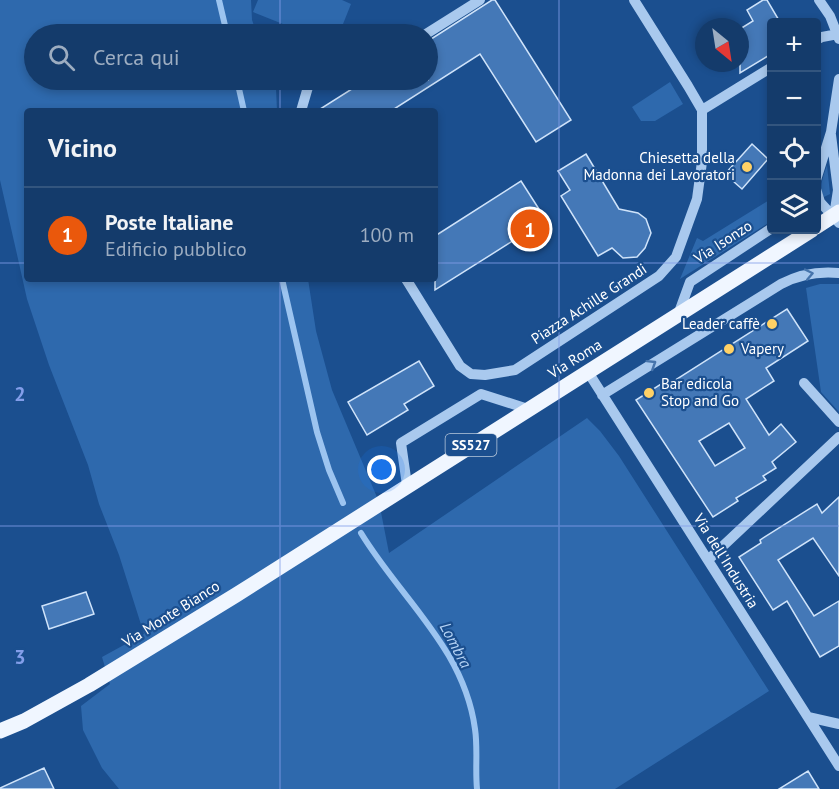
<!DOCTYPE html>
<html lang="it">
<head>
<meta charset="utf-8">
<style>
	body { margin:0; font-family:"PT Sans",sans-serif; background:#214673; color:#f1f3f6 }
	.controls { position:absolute; right:18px; top:18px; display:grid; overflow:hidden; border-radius:6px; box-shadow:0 3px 9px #0003 }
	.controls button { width:54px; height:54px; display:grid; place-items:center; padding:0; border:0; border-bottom:2px solid #33557e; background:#143b6b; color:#f1f3f6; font:30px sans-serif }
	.compass { position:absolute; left:695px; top:18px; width:54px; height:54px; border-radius:50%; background:#143b6b; box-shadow:0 3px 9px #0003; rotate:150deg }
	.you { position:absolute; left:382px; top:470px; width:21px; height:21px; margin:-15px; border:4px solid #fff; border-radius:50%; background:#1a73e8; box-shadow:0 0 0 9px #1a73e833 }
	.badge { display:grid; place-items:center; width:39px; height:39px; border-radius:50%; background:#ea580c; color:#fff; font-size:20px; font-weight:700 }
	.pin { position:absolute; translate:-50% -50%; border:3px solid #fff; box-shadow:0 2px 6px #0006 }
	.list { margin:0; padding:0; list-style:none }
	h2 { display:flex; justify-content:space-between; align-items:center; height:78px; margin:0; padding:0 24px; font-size:26px }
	h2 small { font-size:20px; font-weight:400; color:#9dadc1 }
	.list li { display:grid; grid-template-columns:39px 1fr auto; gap:18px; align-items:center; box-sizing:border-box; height:96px; padding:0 24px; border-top:2px solid #33557e }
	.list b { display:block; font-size:22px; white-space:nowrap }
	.list p { margin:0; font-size:20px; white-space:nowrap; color:#9dadc1 }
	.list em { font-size:20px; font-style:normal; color:#9dadc1 }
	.icon { flex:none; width:33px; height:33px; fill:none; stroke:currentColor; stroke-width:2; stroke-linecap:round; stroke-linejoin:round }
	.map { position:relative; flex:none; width:839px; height:789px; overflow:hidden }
	.search { position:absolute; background:#143b6b; box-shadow:0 3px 9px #0003; left:24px; top:24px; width:414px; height:66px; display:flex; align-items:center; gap:15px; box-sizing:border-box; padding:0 21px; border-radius:33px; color:#9dadc1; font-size:22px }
	.panel { position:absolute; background:#143b6b; box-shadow:0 3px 9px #0003; left:24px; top:108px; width:414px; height:174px; border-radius:6px }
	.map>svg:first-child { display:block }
</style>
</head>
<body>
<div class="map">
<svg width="839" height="789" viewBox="0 0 839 789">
	<rect width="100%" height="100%" fill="#1b4f8f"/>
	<path fill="#2e69ad" d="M 0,0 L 251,0 L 252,20 L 257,34 L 34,34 L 34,80 L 273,80 L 276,88 L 277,111 L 27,111 L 27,279 L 308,279 L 316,331 L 332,390 L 379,502 L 389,553 L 587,418 L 600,431 L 619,456 L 769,691 L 615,789 L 119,789 L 102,768 L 83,730 L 81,706 L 110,684 L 102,657 L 144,634 L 119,555 L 99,504 L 88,465 L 49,365 L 27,299 L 16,250 L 0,180 Z
		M 258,0 L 342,0 L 351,4 L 339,34 L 308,34 L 253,12 Z
		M 670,82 L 683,104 L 655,121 L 641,121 L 632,107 Z
		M 827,165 L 830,194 L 824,197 C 818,187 824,175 827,165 Z
		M 771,199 L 770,222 L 680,279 L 697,238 L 703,241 Z
		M 820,284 L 839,284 L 839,412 L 821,392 L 806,288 Z"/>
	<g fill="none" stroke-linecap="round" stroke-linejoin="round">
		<path stroke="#9cc4f0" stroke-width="6" d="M 219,0 L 227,34
			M 237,80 L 244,111
			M 282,279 L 317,432 L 329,470 L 343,503
			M 361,533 C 401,599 464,648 475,729 C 478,749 475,769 477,789"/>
	</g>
	<path fill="#4478b7" stroke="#cfe3fa" stroke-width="1.5" fill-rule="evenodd" d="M 492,0 L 495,0 L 571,120 L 536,142 L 480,54 L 391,111 L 317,111 L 366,80 L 428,80 L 428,41 Z
		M 763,0 L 767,0 L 780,22 L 771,22 L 771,54 L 740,73 L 740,29 L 753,21 L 747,10 Z
		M 752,144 L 768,159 L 742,189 L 725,174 Z
		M 586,154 L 619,209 L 638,213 L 646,219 L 651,233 L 645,248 L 637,257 L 623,258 L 612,248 L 598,256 L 561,196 L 570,190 L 558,171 Z
		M 521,181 L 546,220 L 435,290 L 435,236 Z
		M 787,309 L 808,341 L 766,368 L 774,381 L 746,399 L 769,435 L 781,424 L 796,442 L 772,462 L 776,468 L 763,476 L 766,480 L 736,498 L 738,501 L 713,517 L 636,400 L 661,384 L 663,388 ZM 729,423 L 745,448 L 715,466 L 699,441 Z
		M 419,361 L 434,386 L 404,404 L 408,410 L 367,435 L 348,402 Z
		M 839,497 L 839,576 L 813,538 L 778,560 L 814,616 L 839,601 L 839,646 L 820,657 L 787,601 L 773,610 L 739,557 L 761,543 L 760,540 L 817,504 L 822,513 Z
		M 86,592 L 94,614 L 49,629 L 42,606 Z
		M 44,768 L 54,789 L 0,789 L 0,788 Z
		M 808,771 L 819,789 L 779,789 Z"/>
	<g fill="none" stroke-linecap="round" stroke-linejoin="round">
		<path stroke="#a9c9ee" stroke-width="10" d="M 819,0 L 830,16 L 839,39
			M 426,34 L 480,0
			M 816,40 L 822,37 L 838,34
			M 702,110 L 772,67
			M 301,111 L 308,87 L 319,80
			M 831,135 L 838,190 L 834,216
			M 816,180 L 831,132 L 839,79
			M 816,189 L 820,202 L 839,223
			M 406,279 L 460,366 L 471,374 L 485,375 L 515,370 L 659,276 L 676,257 L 697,199 L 702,162 L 702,110 L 688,86 L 634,0
			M 678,315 L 690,282 L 772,228
			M 588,372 L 839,766
			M 804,383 L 839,422
			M 602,395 L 781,284 C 800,274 818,271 839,273
			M 407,485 L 401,443 L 481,394 L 528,409
			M 708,560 L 839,437
			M 808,717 L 839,724"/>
		<path stroke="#f0f6ff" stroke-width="15" d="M 816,227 L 839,212
			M 0,731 L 24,721 L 89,685 L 236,595 L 812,230"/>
	</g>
	<defs><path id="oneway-chevron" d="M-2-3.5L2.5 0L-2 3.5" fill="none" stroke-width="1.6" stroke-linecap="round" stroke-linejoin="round" transform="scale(1.5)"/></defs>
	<g stroke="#4674ac">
		<use href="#oneway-chevron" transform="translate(809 274) rotate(-12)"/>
		<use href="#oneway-chevron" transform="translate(652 364) rotate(-32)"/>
	</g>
	<path fill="none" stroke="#839eea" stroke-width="1.5" stroke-opacity="0.55" d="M 280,0 L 280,34M 559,0 L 559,789M 280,80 L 280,111M 0,263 L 27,263M 435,263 L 839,263M 280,279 L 280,789M 0,526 L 839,526"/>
	<g fill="#ffd166" stroke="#1b4f8f" stroke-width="2">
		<circle cx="747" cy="167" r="6"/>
		<circle cx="772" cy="324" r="6"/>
		<circle cx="729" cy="349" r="6"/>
		<circle cx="649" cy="393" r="6"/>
	</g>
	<g text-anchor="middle" stroke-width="4.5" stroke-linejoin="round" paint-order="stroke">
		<rect fill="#1b4f8f" stroke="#bbcadd" stroke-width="1.5" x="445.5" y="434" width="51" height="22" rx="4.5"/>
		<g font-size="14" font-weight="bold" fill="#fff">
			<text x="471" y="450">SS527</text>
		</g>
		<g font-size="15" fill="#fff" stroke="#1b4f8f" text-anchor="end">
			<text x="735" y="163">Chiesetta della<tspan x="735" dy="17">Madonna dei Lavoratori</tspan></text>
			<text x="760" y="329">Leader caffè</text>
			<text x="741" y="354" text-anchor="start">Vapery</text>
			<text x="661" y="389" text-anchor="start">Bar edicola<tspan x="661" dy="17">Stop and Go</tspan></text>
		</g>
		<g font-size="15" fill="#fff" stroke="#1b4f8f">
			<text transform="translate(723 242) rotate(-33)" y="5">Via Isonzo</text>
			<text transform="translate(589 304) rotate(-33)" y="5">Piazza Achille Grandi</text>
			<text transform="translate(575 359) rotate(-32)" y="5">Via Roma</text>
			<text transform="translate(726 561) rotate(58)" y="5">Via dell'Industria</text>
			<text transform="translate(171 614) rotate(-32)" y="5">Via Monte Bianco</text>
		</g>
		<g font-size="16" font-style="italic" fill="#b5d3f5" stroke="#1b4f8f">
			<text transform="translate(456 645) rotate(62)" y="6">Lombra</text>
		</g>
	</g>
	<g font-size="20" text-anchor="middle" font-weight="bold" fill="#839eea" stroke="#1b4f8f" stroke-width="4.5" stroke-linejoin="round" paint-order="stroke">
		<text x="20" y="401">2</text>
		<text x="20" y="664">3</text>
	</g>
</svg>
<div class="controls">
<button>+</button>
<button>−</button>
<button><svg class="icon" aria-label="locate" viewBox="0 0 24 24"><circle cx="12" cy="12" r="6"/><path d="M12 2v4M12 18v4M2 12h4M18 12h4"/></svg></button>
<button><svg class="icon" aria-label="layers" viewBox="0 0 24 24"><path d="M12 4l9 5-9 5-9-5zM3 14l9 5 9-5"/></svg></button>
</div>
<svg class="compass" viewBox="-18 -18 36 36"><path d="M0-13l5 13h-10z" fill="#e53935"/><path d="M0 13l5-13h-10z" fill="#9dadc1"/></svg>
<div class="you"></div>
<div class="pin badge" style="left:530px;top:229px">1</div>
<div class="search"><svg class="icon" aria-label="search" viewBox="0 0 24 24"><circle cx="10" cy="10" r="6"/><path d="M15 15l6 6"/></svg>Cerca qui</div>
<section class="panel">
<h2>Vicino<small></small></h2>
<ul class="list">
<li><span class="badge">1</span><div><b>Poste Italiane</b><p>Edificio pubblico</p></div><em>100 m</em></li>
</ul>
</section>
</div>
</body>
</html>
